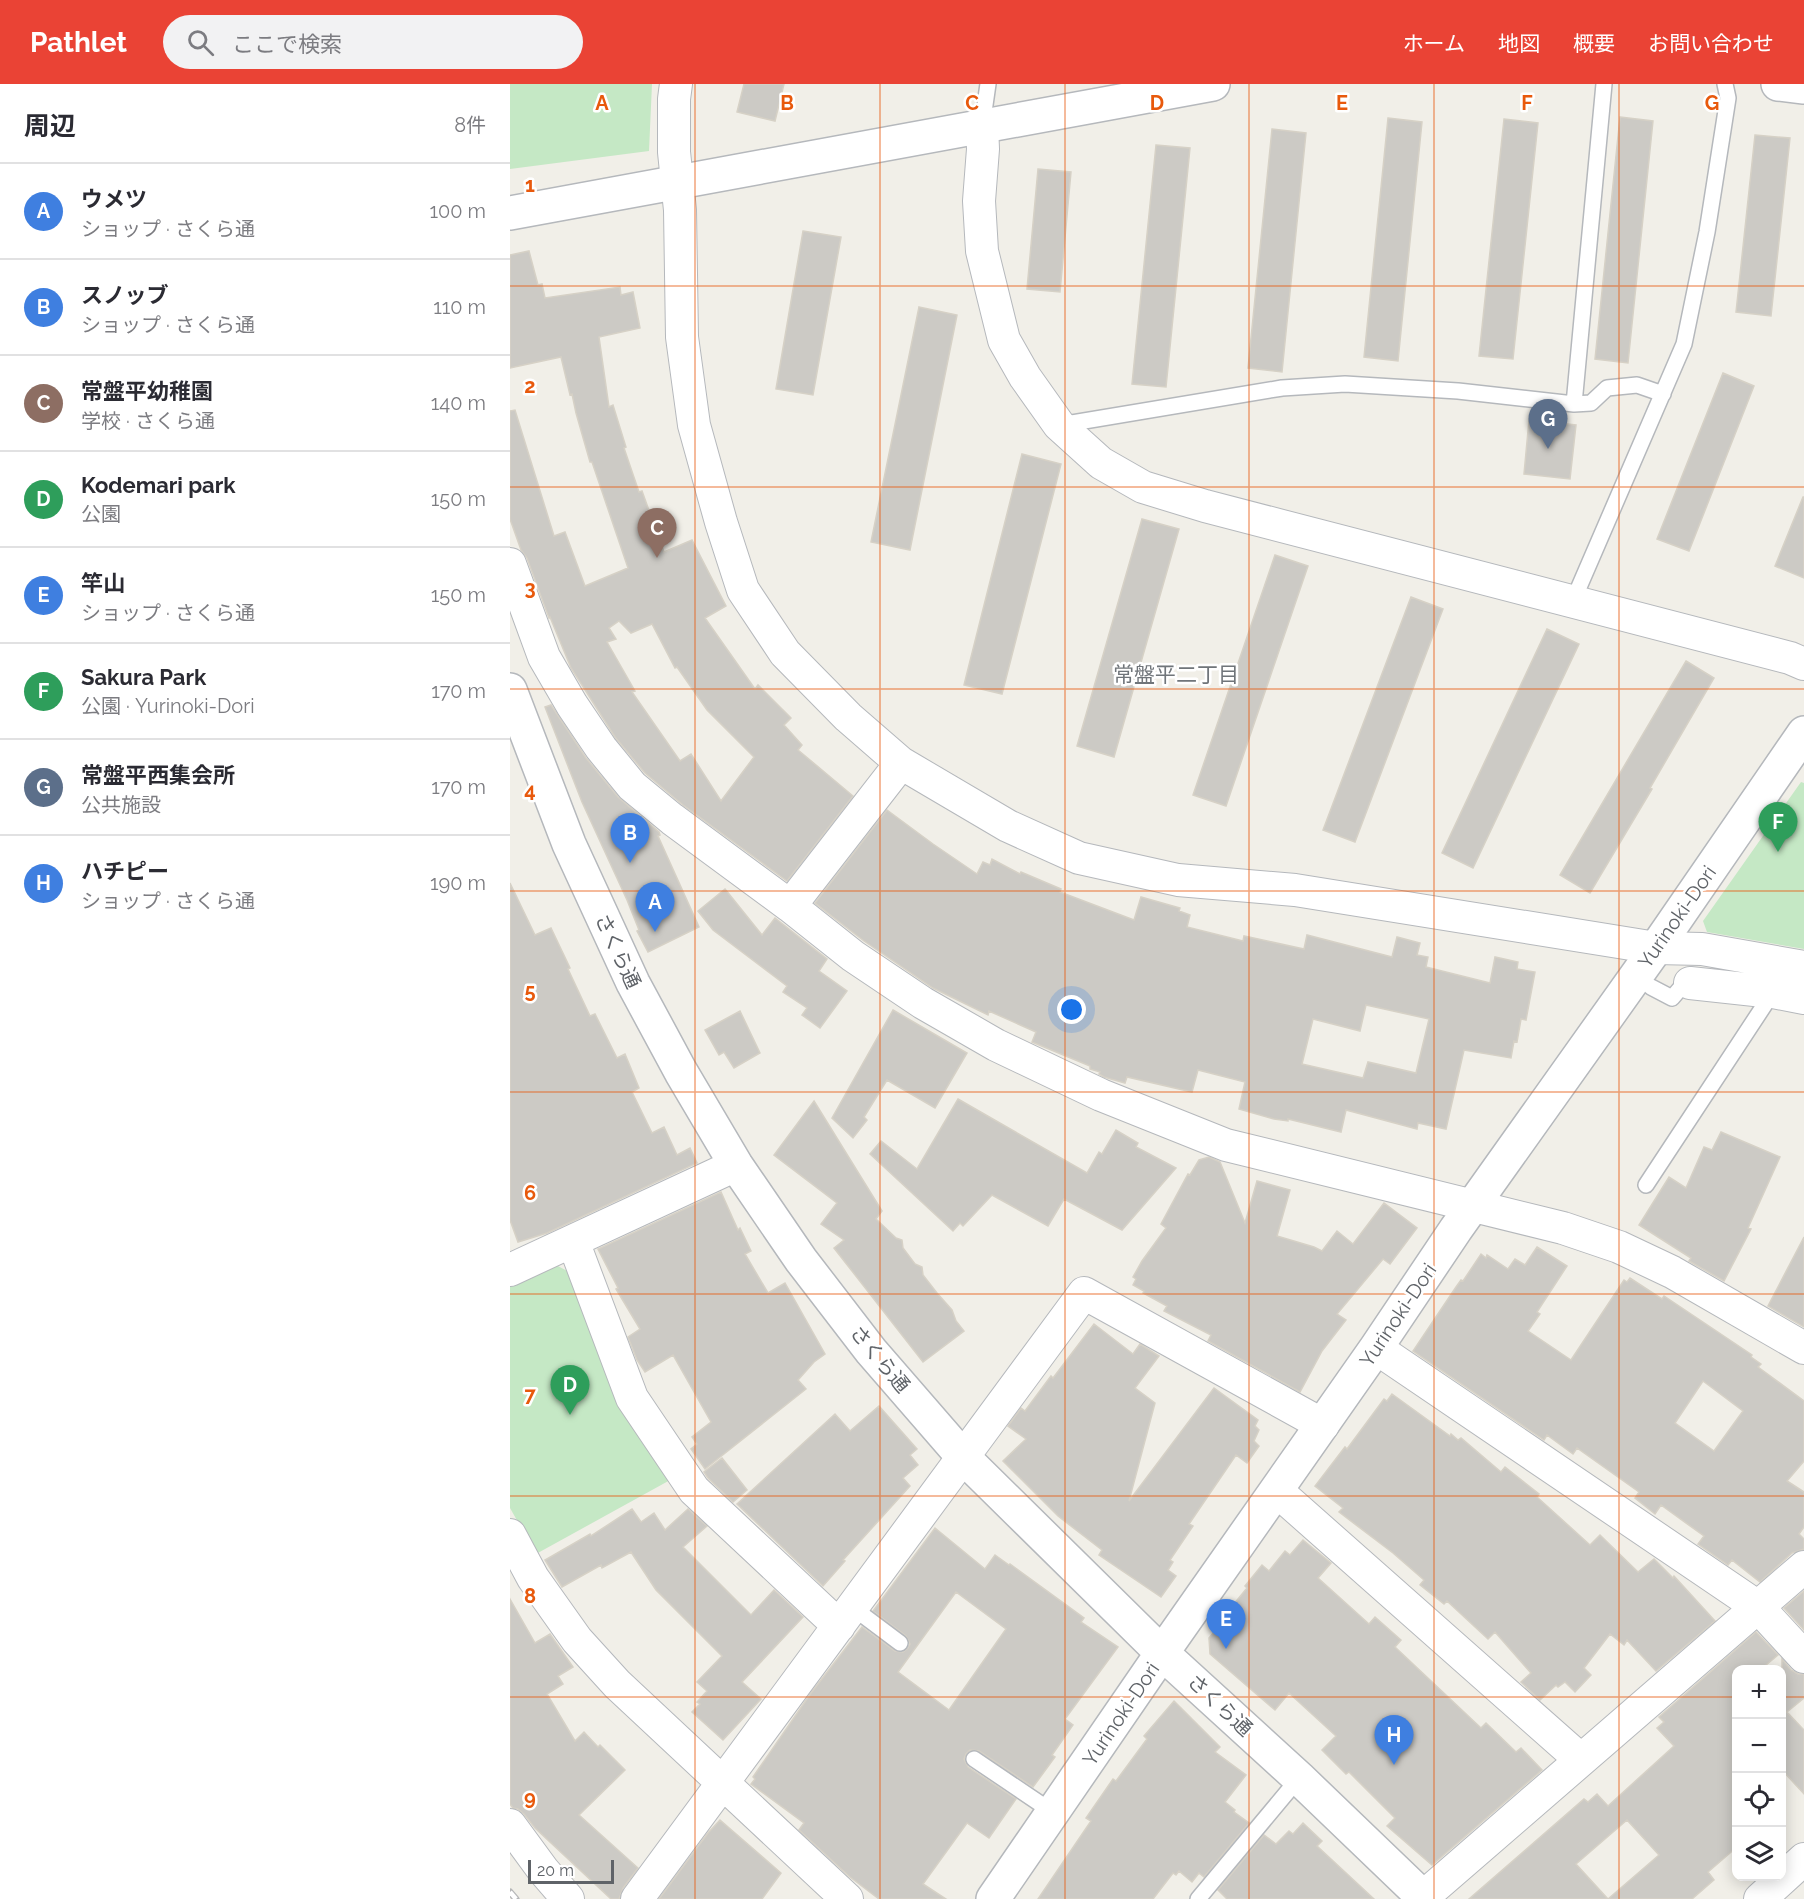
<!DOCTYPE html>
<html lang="ja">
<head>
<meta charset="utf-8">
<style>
	body { margin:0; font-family:Raleway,"Noto Sans JP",sans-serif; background:#f2f2f3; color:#2b2b33 }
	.controls { position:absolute; right:18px; bottom:18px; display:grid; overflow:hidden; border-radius:12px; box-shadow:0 3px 15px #0003 }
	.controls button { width:54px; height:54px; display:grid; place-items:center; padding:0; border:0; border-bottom:2px solid #e1e1e2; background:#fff; color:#2b2b33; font:30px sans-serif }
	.scale { position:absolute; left:18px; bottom:15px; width:86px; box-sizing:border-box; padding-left:6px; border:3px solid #5f6368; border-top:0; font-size:16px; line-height:21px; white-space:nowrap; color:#5f6368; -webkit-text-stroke:4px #fff; paint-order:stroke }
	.you { position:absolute; left:562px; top:926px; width:21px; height:21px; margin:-15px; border:4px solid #fff; border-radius:50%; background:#1a73e8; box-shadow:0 0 0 9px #1a73e833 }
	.badge { display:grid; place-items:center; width:39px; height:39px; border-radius:50%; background:#ea4335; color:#fff; font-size:20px; font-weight:700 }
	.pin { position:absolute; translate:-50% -50px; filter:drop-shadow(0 2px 3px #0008) }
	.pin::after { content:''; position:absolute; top:32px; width:21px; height:18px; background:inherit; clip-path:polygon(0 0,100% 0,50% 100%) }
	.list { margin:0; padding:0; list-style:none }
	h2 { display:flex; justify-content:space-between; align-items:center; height:78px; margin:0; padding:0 24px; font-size:26px }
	h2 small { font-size:20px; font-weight:400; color:#7c7c81 }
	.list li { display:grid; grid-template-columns:39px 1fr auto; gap:18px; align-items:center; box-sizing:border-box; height:96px; padding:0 24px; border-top:2px solid #e1e1e2 }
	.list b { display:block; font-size:22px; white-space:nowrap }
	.list p { margin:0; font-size:20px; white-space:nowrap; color:#7c7c81 }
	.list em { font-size:20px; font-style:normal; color:#7c7c81 }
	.icon { flex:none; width:33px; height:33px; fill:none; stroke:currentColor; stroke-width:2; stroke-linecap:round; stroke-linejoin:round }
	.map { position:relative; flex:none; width:1294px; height:1815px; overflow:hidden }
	header { display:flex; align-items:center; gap:36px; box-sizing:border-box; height:84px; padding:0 30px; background:#ea4335; color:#fff }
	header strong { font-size:28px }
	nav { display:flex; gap:33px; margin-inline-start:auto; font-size:21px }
	.search { width:420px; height:54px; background:#f2f2f3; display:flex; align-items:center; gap:15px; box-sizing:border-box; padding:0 21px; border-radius:33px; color:#7c7c81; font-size:22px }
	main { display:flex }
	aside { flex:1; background:#fff }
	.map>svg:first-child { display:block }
</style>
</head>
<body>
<header>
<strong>Pathlet</strong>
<div class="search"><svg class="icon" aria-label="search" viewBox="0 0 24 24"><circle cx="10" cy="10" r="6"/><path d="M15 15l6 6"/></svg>ここで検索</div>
<nav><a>ホーム</a><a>地図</a><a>概要</a><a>お問い合わせ</a></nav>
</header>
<main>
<aside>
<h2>周辺<small>8件</small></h2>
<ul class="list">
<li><span class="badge" style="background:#3f7fe0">A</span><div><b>ウメツ</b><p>ショップ · さくら通</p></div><em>100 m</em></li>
<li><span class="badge" style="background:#3f7fe0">B</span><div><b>スノッブ</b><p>ショップ · さくら通</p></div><em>110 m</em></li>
<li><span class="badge" style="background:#8d6e63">C</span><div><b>常盤平幼稚園</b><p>学校 · さくら通</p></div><em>140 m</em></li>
<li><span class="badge" style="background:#2e9e5b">D</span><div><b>Kodemari park</b><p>公園</p></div><em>150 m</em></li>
<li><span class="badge" style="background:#3f7fe0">E</span><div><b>竿山</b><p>ショップ · さくら通</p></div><em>150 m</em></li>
<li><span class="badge" style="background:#2e9e5b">F</span><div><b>Sakura Park</b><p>公園 · Yurinoki-Dori</p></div><em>170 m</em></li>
<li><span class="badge" style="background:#5c6f8a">G</span><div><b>常盤平西集会所</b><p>公共施設</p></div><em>170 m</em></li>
<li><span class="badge" style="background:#3f7fe0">H</span><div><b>ハチピー</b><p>ショップ · さくら通</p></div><em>190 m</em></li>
</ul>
</aside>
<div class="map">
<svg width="1294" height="1815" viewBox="0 0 1294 1815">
	<rect width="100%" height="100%" fill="#f1efe8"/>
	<path fill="#c5e8c5" d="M 0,0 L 142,0 L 139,67 L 0,85 Z
		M 1291,698 L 1294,699 L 1294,865 L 1197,848 L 1193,837 Z
		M 46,1181 L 61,1189 L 162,1395 L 26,1470 L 0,1424 L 0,1202 Z"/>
	<path fill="#cccac5" stroke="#d6d1c6" stroke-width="1.5" fill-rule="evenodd" d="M 234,0 L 274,0 L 265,37 L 227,28 Z
		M 1110,33 L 1143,37 L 1118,279 L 1085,275 Z
		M 878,34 L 912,38 L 888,277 L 854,273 Z
		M 994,35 L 1028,39 L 1003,275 L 969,272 Z
		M 762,45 L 796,49 L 772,288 L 738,284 Z
		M 1245,51 L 1280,54 L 1261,232 L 1226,228 Z
		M 646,61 L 680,64 L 656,303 L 622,300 Z
		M 528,85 L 561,88 L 550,208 L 517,205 Z
		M 293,147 L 331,153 L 303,311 L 266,305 Z
		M 19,167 L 28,201 L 32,200 L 35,214 L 110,203 L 111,211 L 123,208 L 130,244 L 89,253 L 99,323 L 103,321 L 116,363 L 114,364 L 129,408 L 132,407 L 154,468 L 182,456 L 216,522 L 195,534 L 245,605 L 248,601 L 281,634 L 274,641 L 292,661 L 288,666 L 343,712 L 277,797 L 173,721 L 135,689 L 105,653 L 61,584 L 40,533 L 39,534 L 17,474 L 11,466 L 0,435 L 0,327 L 5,326 L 44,452 L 55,448 L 75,502 L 118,484 L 82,378 L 80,378 L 66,329 L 62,310 L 60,311 L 51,273 L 0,284 L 0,171 ZM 109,537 L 121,549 L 142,540 L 165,584 L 167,583 L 197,626 L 244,673 L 211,717 L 181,670 L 170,677 L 122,608 L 125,607 L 97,558 L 106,555 L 99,544 Z
		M 409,223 L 447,231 L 400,466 L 361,458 Z
		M 1213,289 L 1244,302 L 1179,467 L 1147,455 Z
		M 1019,336 L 1066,341 L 1060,395 L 1014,390 Z
		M 512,370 L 551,380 L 492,610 L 454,601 Z
		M 1293,413 L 1294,413 L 1294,494 L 1265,482 Z
		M 632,435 L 669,445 L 604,673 L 567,662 Z
		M 765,471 L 798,482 L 716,722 L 683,711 Z
		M 901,513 L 933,525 L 845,758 L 813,746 Z
		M 1037,545 L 1069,560 L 963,784 L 932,769 Z
		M 1176,577 L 1204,594 L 1140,704 L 1142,705 L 1080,809 L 1050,791 Z
		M 41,621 L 76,674 L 108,713 L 149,748 L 150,751 L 148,752 L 189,843 L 138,868 L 127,847 L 129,846 L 117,816 L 72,718 L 35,623 Z
		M 377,726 L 423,760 L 467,790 L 473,778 L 480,781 L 482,775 L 510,790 L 511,788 L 551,805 L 550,808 L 624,836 L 631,813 L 670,824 L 669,827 L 680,831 L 677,843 L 733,857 L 734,852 L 794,865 L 797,851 L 882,873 L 887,853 L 910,859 L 907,871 L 918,873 L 916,883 L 980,899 L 985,873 L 1008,878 L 1007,885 L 1025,888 L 1016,936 L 1011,935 L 1007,958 L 1004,957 L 1001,974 L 954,966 L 936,1045 L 908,1039 L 907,1045 L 836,1026 L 831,1048 L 778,1035 L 778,1037 L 764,1035 L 729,1025 L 735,998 L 688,986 L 682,1008 L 617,993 L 615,999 L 594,993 L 589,990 L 590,988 L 580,985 L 580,982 L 522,958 L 526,948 L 479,927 L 478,931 L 423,904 L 354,857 L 305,819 ZM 856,921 L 919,935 L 906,989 L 858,978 L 853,994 L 792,980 L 803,935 L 850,947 Z
		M 0,799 L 25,851 L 41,844 L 60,884 L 58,885 L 80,932 L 85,930 L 107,974 L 115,970 L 129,1004 L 122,1008 L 142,1049 L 154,1043 L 167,1071 L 180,1064 L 187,1079 L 37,1149 L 8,1158 L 0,1136 Z
		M 215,805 L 252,851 L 265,834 L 317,875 L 309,887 L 337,907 L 310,944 L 292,931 L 297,924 L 273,908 L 277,902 L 203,846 L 188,827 Z
		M 383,926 L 457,969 L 425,1024 L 377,996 L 354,1033 L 357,1036 L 343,1054 L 322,1034 Z
		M 230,927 L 250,969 L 224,984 L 214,968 L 209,971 L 195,946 Z
		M 448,1015 L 577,1089 L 589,1068 L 592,1070 L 606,1046 L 628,1059 L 626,1063 L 666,1084 L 612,1146 L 554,1115 L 538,1142 L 482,1111 L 453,1142 L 450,1139 L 443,1147 L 360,1070 L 371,1057 L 407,1085 Z
		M 304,1017 L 372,1127 L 366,1135 L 386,1154 L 392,1156 L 393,1164 L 405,1180 L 412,1183 L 413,1191 L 427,1209 L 442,1226 L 446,1237 L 454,1247 L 413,1278 L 324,1164 L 334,1156 L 311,1140 L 327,1119 L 264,1071 Z
		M 1211,1048 L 1270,1073 L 1238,1144 L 1241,1145 L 1214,1197 L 1179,1177 L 1181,1174 L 1129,1141 L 1159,1093 L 1176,1104 L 1194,1063 L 1202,1066 Z
		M 699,1073 L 710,1078 L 735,1139 L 747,1097 L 780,1106 L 767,1152 L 804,1163 L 812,1167 L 827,1147 L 843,1160 L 874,1119 L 907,1144 L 880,1180 L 873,1175 L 827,1230 L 836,1236 L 812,1267 L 790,1308 L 698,1257 L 701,1251 L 654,1227 L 657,1222 L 633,1209 L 634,1207 L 623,1201 L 626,1195 L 623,1193 L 632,1177 L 656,1144 L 651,1140 L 678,1090 L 680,1091 L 689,1076 Z
		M 211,1108 L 228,1146 L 230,1144 L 241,1167 L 235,1170 L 258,1209 L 275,1199 L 315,1270 L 304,1278 L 288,1296 L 296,1305 L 195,1385 L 181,1365 L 187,1360 L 182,1353 L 201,1338 L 163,1271 L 135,1288 L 127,1276 L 118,1253 L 130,1245 L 106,1205 L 108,1204 L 88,1165 Z
		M 1294,1153 L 1294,1243 L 1258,1222 Z
		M 1027,1163 L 1057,1182 L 1027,1228 L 1030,1230 L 1018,1247 L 1061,1276 L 1114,1196 L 1117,1198 L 1120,1194 L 1152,1215 L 1154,1212 L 1242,1271 L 1241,1273 L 1251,1280 L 1248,1283 L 1294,1317 L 1294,1377 L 1277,1397 L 1294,1408 L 1294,1443 L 1289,1450 L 1294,1455 L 1294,1465 L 1282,1469 L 1250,1498 L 1222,1476 L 1218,1481 L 1188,1460 L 1194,1452 L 1151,1421 L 1145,1430 L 1125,1414 L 1129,1408 L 1067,1364 L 1063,1370 L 1037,1351 L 1034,1356 L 903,1267 L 946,1203 L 951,1196 L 953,1197 L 971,1170 L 976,1174 L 977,1171 L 998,1185 L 1005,1175 L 1015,1181 ZM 1193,1297 L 1233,1327 L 1204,1367 L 1165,1339 Z
		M 584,1240 L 623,1270 L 630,1260 L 649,1272 L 625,1304 L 645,1319 L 619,1417 L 704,1304 L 748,1336 L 745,1342 L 749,1346 L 744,1357 L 749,1362 L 737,1379 L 726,1371 L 679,1440 L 683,1442 L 660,1476 L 663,1478 L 658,1486 L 666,1492 L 651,1513 L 589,1471 L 592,1466 L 548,1432 L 493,1377 L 516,1355 L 498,1342 L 511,1324 L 515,1327 L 541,1292 L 543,1294 Z
		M 882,1310 L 940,1352 L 941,1350 L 948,1356 L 951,1354 L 991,1388 L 995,1383 L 1029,1410 L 1027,1413 L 1080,1461 L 1090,1451 L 1128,1488 L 1144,1475 L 1163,1494 L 1164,1492 L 1205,1537 L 1146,1587 L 1117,1556 L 1114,1561 L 1100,1550 L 1074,1584 L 1081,1591 L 1065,1608 L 1055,1598 L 1048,1603 L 1046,1601 L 1030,1616 L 1011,1598 L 1021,1589 L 985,1548 L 978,1555 L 937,1517 L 934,1520 L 910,1501 L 914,1496 L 883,1469 L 829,1428 L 833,1424 L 805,1402 L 835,1363 L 837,1365 L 874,1315 L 877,1317 Z
		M 369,1322 L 407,1365 L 400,1371 L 408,1381 L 393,1394 L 400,1402 L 333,1476 L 335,1477 L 313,1502 L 227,1420 L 325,1330 L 340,1347 Z
		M 212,1374 L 237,1406 L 223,1418 L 198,1394 L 194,1388 Z
		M 122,1425 L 131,1438 L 144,1429 L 155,1446 L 178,1425 L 197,1442 L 173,1463 L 241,1531 L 264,1506 L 293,1533 L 232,1598 L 251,1615 L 213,1656 L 182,1628 L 190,1620 L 187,1618 L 197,1607 L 187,1598 L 212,1572 L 146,1506 L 121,1468 L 92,1484 L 91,1481 L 52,1503 L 35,1476 L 80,1450 L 81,1452 Z
		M 425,1444 L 475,1485 L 485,1471 L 499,1481 L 500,1480 L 574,1534 L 571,1538 L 608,1563 L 555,1635 L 563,1641 L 542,1671 L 545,1673 L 523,1703 L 469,1667 L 460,1666 L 456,1670 L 454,1675 L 458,1683 L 506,1715 L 479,1754 L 457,1739 L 413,1800 L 436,1815 L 369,1815 L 340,1793 L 289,1746 L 294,1739 L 241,1700 L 245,1695 L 243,1693 L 301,1609 L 352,1543 L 385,1567 L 393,1568 L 398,1564 L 400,1560 L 396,1552 L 363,1527 ZM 446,1508 L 496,1545 L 439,1626 L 388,1588 Z
		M 793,1456 L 821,1479 L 808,1494 L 859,1540 L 865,1533 L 891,1556 L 885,1563 L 971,1644 L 976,1639 L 1006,1668 L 1011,1664 L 1032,1686 L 922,1781 L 877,1742 L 885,1734 L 839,1688 L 836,1690 L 812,1666 L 826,1652 L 779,1609 L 765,1626 L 700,1570 L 699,1554 L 721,1528 L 719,1526 L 737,1504 L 735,1502 L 752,1481 L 759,1487 L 775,1467 L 780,1471 Z
		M 1294,1507 L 1294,1546 L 1274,1524 Z
		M 0,1515 L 25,1559 L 40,1550 L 63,1583 L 48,1592 L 53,1600 L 37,1610 L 65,1657 L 74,1648 L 88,1663 L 90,1661 L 115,1686 L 69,1731 L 128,1784 L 113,1804 L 109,1815 L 101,1815 L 25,1744 L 14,1730 L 8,1725 L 3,1724 L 0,1720 Z
		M 1246,1548 L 1268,1571 L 1250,1586 L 1227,1586 L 1227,1763 L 1198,1788 L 1204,1796 L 1182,1815 L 959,1815 L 1074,1715 L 1078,1718 L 1087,1710 L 1098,1722 L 1164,1662 L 1147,1644 L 1154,1638 L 1149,1633 ZM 1117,1736 L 1149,1771 L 1098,1815 L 1066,1780 Z
		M 1272,1575 L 1281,1586 L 1288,1590 L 1294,1590 L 1294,1614 L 1277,1628 L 1294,1646 L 1294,1710 L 1272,1686 Z
		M 664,1617 L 710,1663 L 705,1668 L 736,1691 L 715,1718 L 725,1726 L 724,1728 L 739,1739 L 694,1793 L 689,1789 L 682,1798 L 669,1787 L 666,1791 L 663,1789 L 643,1815 L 528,1815 L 581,1737 L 576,1734 L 603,1695 L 606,1697 L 637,1655 L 634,1652 Z
		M 210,1736 L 271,1789 L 252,1815 L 149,1815 L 198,1749 Z
		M 793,1739 L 812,1757 L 807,1762 L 864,1815 L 717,1815 L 708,1806 L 754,1751 L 766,1760 L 779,1747 L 783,1750 Z"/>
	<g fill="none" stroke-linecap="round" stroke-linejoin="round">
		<g stroke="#b5b8bc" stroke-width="18">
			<path id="service" d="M 472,42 L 478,0
				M 1064,320 L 1094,0
				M 550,341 L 772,304 L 835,300 L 948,307 L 1064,320 L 1081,319 L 1097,304 L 1127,301 L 1153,310
				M 1063,517 L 1174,260 L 1197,148 L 1218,14 L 1215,0
				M 1141,903 L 1162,914 L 1174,900 L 1180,899
				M 1136,1101 L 1263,908
				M 342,1523 L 390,1559
				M 464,1675 L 544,1729
				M 688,1815 L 789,1694"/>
		</g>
		<g stroke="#b5b8bc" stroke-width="34">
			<path id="minor" d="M 166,0 L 164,15 L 164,68 L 170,126 L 172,253 L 184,341 L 211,438 L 233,506 L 275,569 L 338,633 L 391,679 L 498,742 L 569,774 L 668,796 L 785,806 L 1146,864 L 1192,865 L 1294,883
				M 472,42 L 473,65 L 469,117 L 472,167 L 494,256 L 515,293 L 549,341 L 591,379 L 633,403 L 695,422 L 1280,574 L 1294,580
				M 0,480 L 34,573 L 62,621 L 91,664 L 122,702 L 162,735 L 280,822 L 343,872 L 413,919 L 486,961 L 591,1011 L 716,1061 L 1053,1144 L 1109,1163 L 1162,1188 L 1294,1264
				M 280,822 L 391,679
				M 1180,899 L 1263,908 L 1294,914
				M 63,1157 L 122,1314 L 184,1406 L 329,1542
				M 0,1186 L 226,1081
				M 866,1264 L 1248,1523 L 1294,1573
				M 767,1407 L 1071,1676
				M 0,1451 L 23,1494 L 67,1556 L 107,1600 L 337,1815
				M 0,1741 L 33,1786 L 58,1815
				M 913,1813 L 1294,1483
				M 127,1815 L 574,1209 L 813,1341
				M 1250,1815 L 1294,1775"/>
		</g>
		<g stroke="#b5b8bc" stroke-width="36">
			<path id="tertiary" d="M 1268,0 L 1294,3
				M 0,129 L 703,0
				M 0,606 L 59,760 L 123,899 L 171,988 L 226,1081 L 291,1176 L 361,1267 L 453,1373 L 652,1569 L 789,1694 L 915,1815
				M 483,1815 L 652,1569 L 866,1264 L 946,1145 L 1146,864 L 1294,649"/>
		</g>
		<use href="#service" stroke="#fff" stroke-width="15"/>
		<use href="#minor" stroke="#fff" stroke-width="32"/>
		<use href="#tertiary" stroke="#fff" stroke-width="33"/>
		<g stroke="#b6b7b8" stroke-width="7">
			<path id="rail" d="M 0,1808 L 6,1815"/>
		</g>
		<use href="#rail" stroke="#fff" stroke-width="4.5" stroke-dasharray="14" stroke-linecap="butt"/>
	</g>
	<path fill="none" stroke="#e8590c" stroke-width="1.5" stroke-opacity="0.55" d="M 185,0 L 185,1815M 370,0 L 370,1815M 555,0 L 555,1815M 739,0 L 739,1815M 924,0 L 924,1815M 1109,0 L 1109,1815M 0,202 L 1294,202M 0,403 L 1294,403M 0,605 L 1294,605M 0,807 L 1294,807M 0,1008 L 1294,1008M 0,1210 L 1294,1210M 0,1412 L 1294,1412M 0,1613 L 1226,1613M 1272,1613 L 1294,1613"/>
	<g text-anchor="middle" stroke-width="5" stroke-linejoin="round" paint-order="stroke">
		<g font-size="20" fill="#5f6368" stroke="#fff">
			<text transform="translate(1167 833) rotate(-55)" y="7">Yurinoki-Dori</text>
			<text transform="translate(108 867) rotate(65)" y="7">さくら通</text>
			<text transform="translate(888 1231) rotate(-56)" y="7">Yurinoki-Dori</text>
			<text transform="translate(370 1275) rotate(50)" y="7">さくら通</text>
			<text transform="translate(710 1621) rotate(43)" y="7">さくら通</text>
			<text transform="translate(611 1630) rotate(-56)" y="7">Yurinoki-Dori</text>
		</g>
		<g font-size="21" fill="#70757a" stroke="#fff">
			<text x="666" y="598">常盤平二丁目</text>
		</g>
	</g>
	<g font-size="20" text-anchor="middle" font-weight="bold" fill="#e8590c" stroke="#fff" stroke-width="5" stroke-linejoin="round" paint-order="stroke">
		<text x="92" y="26">A</text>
		<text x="277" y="26">B</text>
		<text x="462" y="26">C</text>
		<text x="647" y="26">D</text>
		<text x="832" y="26">E</text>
		<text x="1017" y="26">F</text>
		<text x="1202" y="26">G</text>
		<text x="20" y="108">1</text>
		<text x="20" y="309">2</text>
		<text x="20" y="511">3</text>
		<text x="20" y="713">4</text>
		<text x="20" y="914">5</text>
		<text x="20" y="1116">6</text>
		<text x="20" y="1318">7</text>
		<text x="20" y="1519">8</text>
		<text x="20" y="1721">9</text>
	</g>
</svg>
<div class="controls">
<button>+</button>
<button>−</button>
<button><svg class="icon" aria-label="locate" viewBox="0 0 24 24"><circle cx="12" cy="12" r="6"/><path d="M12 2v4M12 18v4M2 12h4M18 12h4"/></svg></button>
<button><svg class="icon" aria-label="layers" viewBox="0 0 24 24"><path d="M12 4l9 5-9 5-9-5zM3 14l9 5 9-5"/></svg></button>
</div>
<div class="scale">20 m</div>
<div class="you"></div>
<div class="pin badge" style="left:145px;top:848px;background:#3f7fe0">A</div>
<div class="pin badge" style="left:120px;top:779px;background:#3f7fe0">B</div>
<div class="pin badge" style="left:147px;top:474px;background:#8d6e63">C</div>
<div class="pin badge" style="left:60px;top:1331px;background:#2e9e5b">D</div>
<div class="pin badge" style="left:716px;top:1565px;background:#3f7fe0">E</div>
<div class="pin badge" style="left:1268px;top:768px;background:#2e9e5b">F</div>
<div class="pin badge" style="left:1038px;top:365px;background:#5c6f8a">G</div>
<div class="pin badge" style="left:884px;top:1681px;background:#3f7fe0">H</div>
</div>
</main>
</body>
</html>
